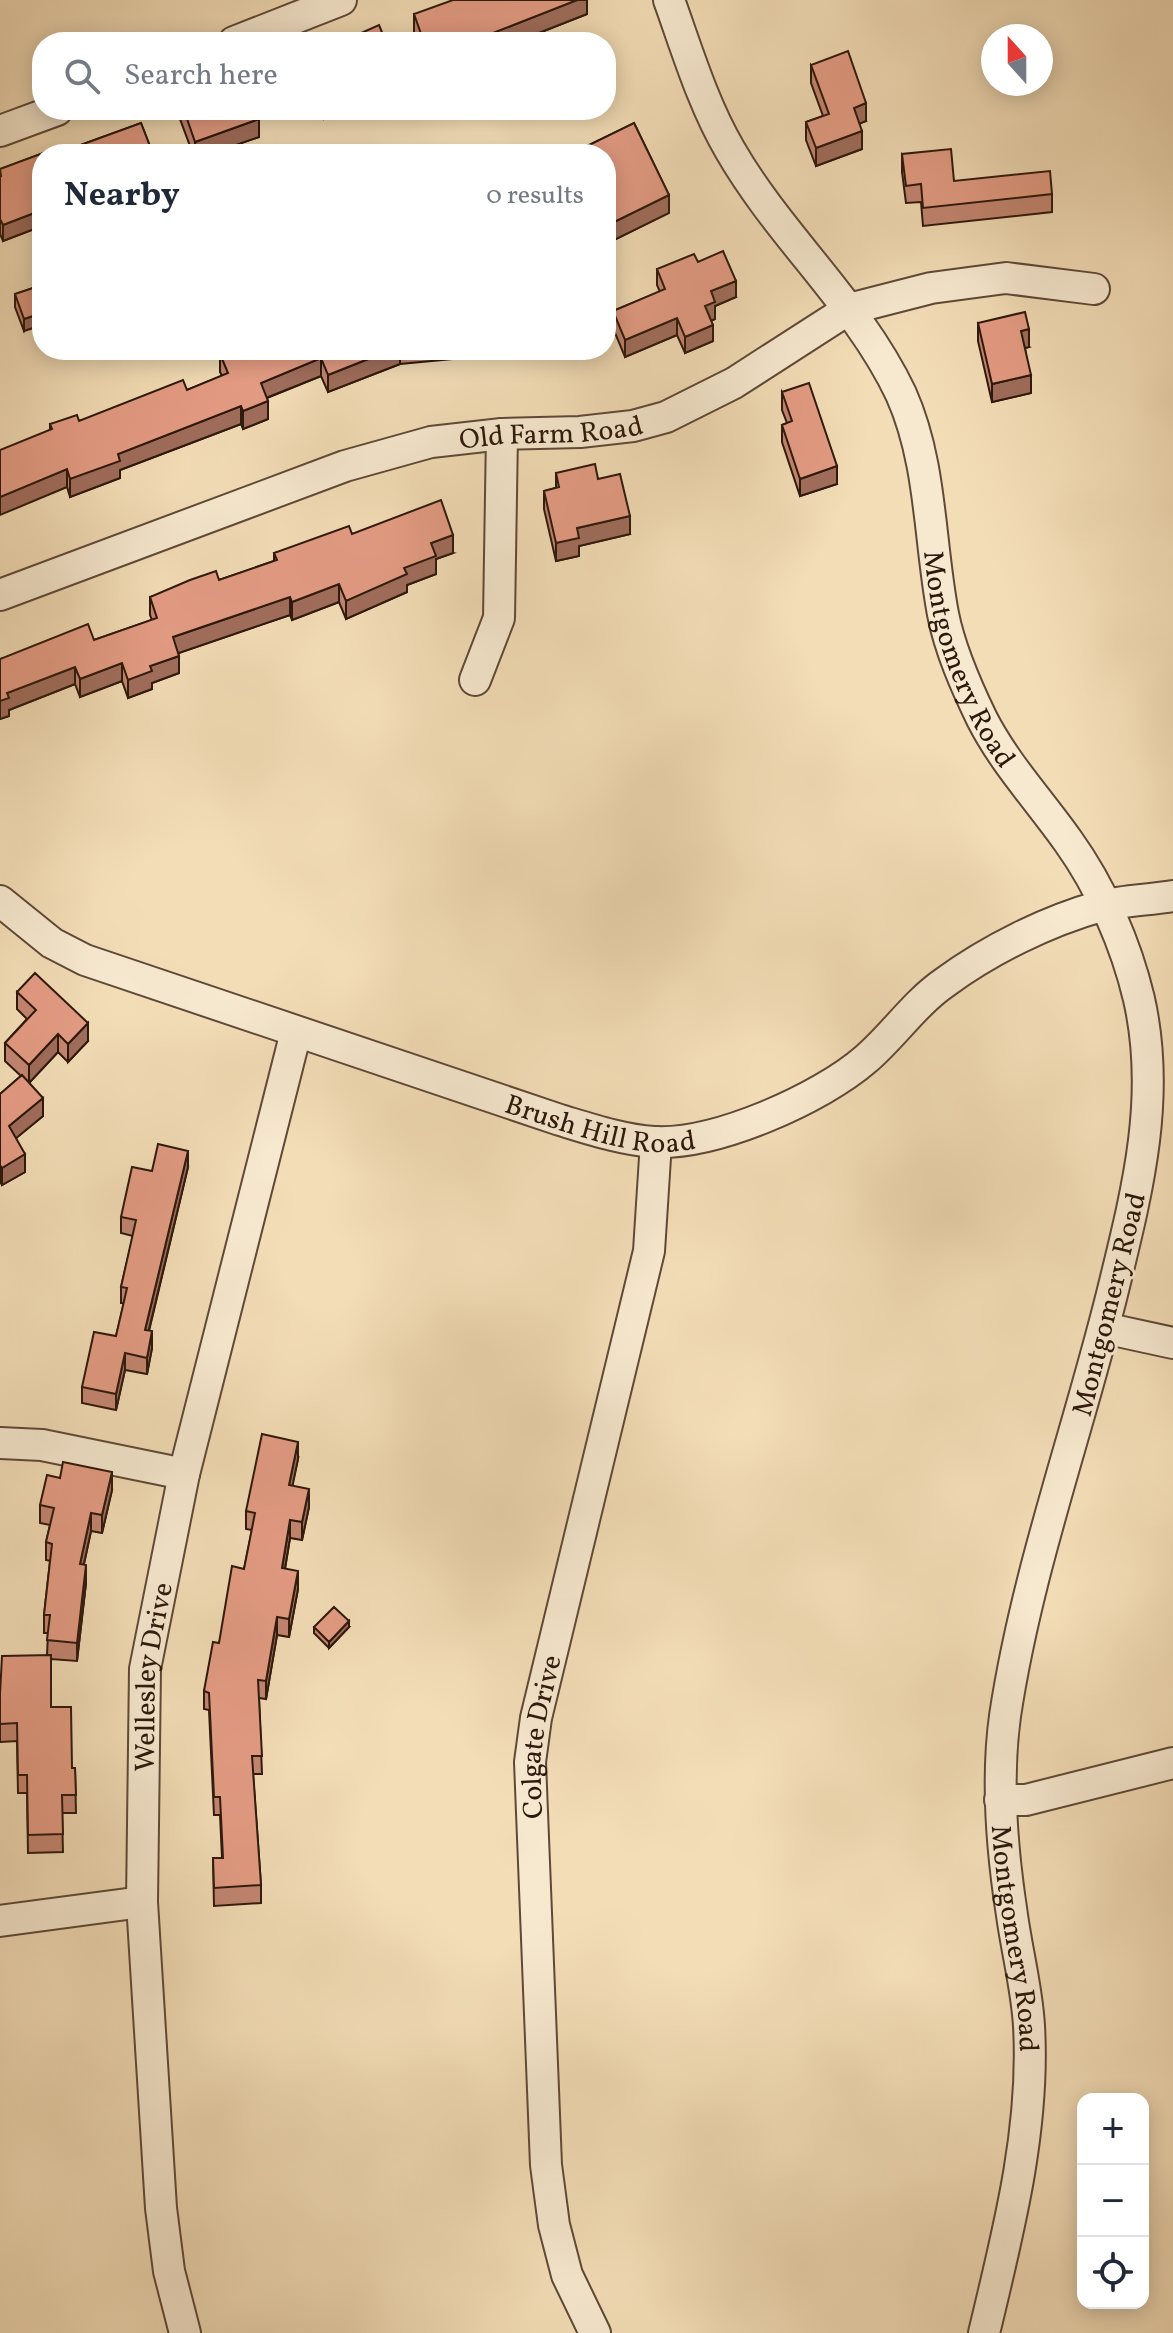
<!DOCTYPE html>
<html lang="en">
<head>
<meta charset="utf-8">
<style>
	body { margin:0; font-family:Vollkorn,serif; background:#f6f6f7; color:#1f2937 }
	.controls { position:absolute; right:24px; bottom:24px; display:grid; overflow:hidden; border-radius:16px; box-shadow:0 4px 20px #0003 }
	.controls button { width:72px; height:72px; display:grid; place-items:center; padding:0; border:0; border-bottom:2px solid #e0e1e3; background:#fff; color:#1f2937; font:40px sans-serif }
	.compass { position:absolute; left:981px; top:24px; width:72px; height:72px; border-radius:50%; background:#fff; box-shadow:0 4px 20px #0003; rotate:339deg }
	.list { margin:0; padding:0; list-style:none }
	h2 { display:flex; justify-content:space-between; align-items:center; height:104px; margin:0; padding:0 32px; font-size:34px }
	h2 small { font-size:26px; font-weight:400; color:#747a83 }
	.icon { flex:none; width:44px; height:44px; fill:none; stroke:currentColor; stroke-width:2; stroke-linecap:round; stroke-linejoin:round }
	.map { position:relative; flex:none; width:1173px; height:2333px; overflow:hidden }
	.search { position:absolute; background:#fff; box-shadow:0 4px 20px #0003; left:32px; top:32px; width:584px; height:88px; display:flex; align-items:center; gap:20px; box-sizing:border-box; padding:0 28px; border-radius:32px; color:#747a83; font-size:30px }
	.panel { position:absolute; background:#fff; box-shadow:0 4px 20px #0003; left:32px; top:144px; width:584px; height:216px; border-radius:32px }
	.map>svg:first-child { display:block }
</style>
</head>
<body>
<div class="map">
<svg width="1173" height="2333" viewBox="0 0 1173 2333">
	<rect width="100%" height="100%" fill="#f3ddb7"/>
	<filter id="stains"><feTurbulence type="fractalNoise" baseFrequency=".0025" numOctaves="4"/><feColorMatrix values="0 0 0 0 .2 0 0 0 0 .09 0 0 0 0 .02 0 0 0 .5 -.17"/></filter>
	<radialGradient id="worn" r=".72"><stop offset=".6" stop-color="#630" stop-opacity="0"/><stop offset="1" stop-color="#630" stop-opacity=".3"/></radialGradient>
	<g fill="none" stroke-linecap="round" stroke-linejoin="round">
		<g stroke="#5e4937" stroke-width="34">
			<g id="minor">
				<path id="s1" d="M 669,0 C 687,50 703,104 730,150 C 780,237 858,303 901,394 C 932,463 929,541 943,614 C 950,650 966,686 982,719 C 1005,764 1039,800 1068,841 C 1101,887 1126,944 1139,999 C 1161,1096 1138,1188 1115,1282 C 1080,1427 1027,1569 1005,1716 C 996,1781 1002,1851 1012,1915 C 1017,1952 1027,1989 1029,2026 C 1035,2129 1008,2233 984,2333"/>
				<path d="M 234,42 L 341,0"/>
				<path d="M 0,131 L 57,110"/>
				<path id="s2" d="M 0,595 L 345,466 L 431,442 L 502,434 L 580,432 L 633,426 L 666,417 L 734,383 L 849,309 L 931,288 L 1006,278 L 1094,289"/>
				<path d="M 475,680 L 499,618 L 502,434"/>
				<path id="s3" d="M 0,901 L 52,943 L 85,960 L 560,1120 C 590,1129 623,1140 654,1142 C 716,1145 820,1099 866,1059 C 893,1036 914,1004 944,983 C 989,950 1047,921 1101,906 C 1124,900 1150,900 1173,896"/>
				<path d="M 1104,1328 L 1173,1343"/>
				<path d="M 0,1443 L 42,1445 L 184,1474"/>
				<path d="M 1000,1800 L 1026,1800 L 1173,1763"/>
				<path d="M 0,1921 L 142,1902"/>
				<path id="s4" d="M 185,2333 L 169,2271 L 161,2208 L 142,1902 L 145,1669 L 184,1474 L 296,1032"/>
				<path id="s5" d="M 595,2333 L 567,2275 L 554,2225 L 546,2165 L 530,1762 L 536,1718 L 649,1251 L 656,1142"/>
			</g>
		</g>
		<use href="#minor" stroke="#f7e9d0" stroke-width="30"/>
	</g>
	<path fill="#c48672" stroke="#2d180c" stroke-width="2" d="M 587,0 L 587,14 L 516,42 L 417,42 L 414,32 L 414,14 Z
		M 811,65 L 866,121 L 859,123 L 862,149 L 816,166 L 806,140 L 806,122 L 823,116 L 811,83 Z
		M 180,110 L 256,110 L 259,137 L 210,154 L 193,154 L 180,119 Z
		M 141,123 L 151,149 L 151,154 L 42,154 L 42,226 L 3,241 L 0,234 L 0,169 L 54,149 L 56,154 Z
		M 634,123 L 669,195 L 669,213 L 606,244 L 606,154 L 587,154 L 587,146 Z
		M 902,154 L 954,181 L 1052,194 L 1052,212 L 923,226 L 921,202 L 906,203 L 902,172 Z
		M 698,262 L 736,297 L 715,306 L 715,319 L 711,321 L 713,341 L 685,353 L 677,335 L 625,357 L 613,328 L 613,311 L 660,292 L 657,285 L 657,269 Z
		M 42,285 L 24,331 L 15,307 L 15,294 Z
		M 978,323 L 1029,347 L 1025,348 L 1031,393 L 992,402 L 978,341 Z
		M 230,350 L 505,350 L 505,354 L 400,364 L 328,392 L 321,376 L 267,398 L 268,419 L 243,429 L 241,424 L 120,470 L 120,478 L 70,497 L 50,430 L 50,424 L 79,421 L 187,390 L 222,376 L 220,372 L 220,354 Z
		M 782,392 L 837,484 L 800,496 L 782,442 L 782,425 L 787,423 L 782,410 Z
		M 556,473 L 598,479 L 630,534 L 579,546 L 579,556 L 556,561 L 544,509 L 544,491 L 556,488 Z
		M 352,534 L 453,553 L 436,559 L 436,574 L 407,585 L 407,592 L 346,619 L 339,602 L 292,620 L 290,615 L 178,653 L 179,673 L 152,683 L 152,689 L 128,698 L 122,681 L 80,697 L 75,684 L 9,710 L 9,716 L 0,719 L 0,659 L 94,640 L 152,620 L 150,615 L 150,597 L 219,580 L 274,561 L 274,553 Z
		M 17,992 L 88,1041 L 68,1062 L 58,1052 L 29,1083 L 43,1116 L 16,1138 L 25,1172 L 2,1185 L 0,1182 L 0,1094 L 21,1076 L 5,1061 L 5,1043 L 27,1019 L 17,1009 Z
		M 188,1167 L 149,1331 L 152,1348 L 147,1374 L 125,1370 L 116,1410 L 82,1403 L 82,1387 L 116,1336 L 124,1303 L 121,1303 L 121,1287 L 133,1236 L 121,1233 L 121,1217 L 152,1171 Z
		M 298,1459 L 292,1486 L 309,1507 L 302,1540 L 290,1538 L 285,1569 L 298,1589 L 289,1637 L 277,1635 L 266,1699 L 259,1698 L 262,1774 L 253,1774 L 261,1885 L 261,1903 L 214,1906 L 213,1858 L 222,1858 L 220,1815 L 214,1815 L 209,1710 L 204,1709 L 204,1691 L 219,1643 L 244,1569 L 252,1530 L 246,1529 L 246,1511 Z
		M 112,1490 L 102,1533 L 91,1531 L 84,1564 L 86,1583 L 77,1661 L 51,1659 L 51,1707 L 72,1768 L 75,1768 L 76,1813 L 62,1813 L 63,1852 L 28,1853 L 27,1793 L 18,1793 L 17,1741 L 0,1742 L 0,1694 L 47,1655 L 48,1633 L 44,1633 L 44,1615 L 50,1561 L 46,1560 L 46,1542 L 50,1525 L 40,1523 L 40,1505 Z
		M 314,1627 L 349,1627 L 329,1648 L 314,1633 Z"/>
	<path fill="#a06d5c" stroke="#2d180c" stroke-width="2" d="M 577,0 L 587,0 L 587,14 L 516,42 L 470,42 Z
		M 443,37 L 443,42 L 430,42 Z
		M 866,103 L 866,121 L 854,126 L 854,108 Z
		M 324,110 L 346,110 L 324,119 Z
		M 259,119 L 259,137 L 210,154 L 195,154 L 195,142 Z
		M 862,131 L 862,149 L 816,166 L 816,148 Z
		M 151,149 L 151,154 L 138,154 Z
		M 669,195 L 669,213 L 606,244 L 606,226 Z
		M 42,210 L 42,226 L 3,241 L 3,225 Z
		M 736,281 L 736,297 L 715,306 L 715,319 L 705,323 L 705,306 L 711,291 Z
		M 42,313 L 42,325 L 24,331 L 24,319 Z
		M 677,318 L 677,335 L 625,357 L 625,340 Z
		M 713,325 L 713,341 L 685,353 L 685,337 Z
		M 1029,329 L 1029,347 L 1021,349 L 1021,331 Z
		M 391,350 L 400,350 L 400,364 L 328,392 L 328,375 Z
		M 321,358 L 321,376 L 261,400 L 261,383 Z
		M 1031,375 L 1031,393 L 992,402 L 992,384 Z
		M 268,401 L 268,419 L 243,429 L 243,411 Z
		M 241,406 L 241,424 L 120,470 L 120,478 L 70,497 L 70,479 L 118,454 Z
		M 837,466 L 837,484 L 800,496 L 800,479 Z
		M 67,469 L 67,487 L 0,515 L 0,497 Z
		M 630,516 L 630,534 L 579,546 L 579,556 L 556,561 L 556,543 L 577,528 Z
		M 453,535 L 453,553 L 436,559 L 436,574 L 407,585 L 407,592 L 346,619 L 346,601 L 404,568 L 431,543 Z
		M 339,584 L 339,602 L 292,620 L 292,602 Z
		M 290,597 L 290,615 L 173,655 L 173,637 Z
		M 179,656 L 179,673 L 152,683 L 152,689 L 128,698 L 128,680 L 150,666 Z
		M 122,663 L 122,681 L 80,697 L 80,679 Z
		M 75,667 L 75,684 L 9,710 L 9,716 L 0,719 L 0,701 L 7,693 Z
		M 88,1023 L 88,1041 L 68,1062 L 68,1044 Z
		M 58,1034 L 58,1052 L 29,1083 L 29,1065 Z
		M 43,1098 L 43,1116 L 9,1144 L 9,1126 Z
		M 188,1151 L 188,1167 L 145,1346 L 145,1330 Z
		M 25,1154 L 25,1172 L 2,1185 L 2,1168 Z
		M 152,1331 L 152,1348 L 147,1374 L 147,1358 Z
		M 125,1353 L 125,1370 L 116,1410 L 116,1394 Z
		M 298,1442 L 298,1459 L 289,1503 L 289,1485 Z
		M 112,1472 L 112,1490 L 102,1533 L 102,1515 Z
		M 309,1489 L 309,1507 L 302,1540 L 302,1522 Z
		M 91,1513 L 91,1531 L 80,1582 L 80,1564 Z
		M 290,1520 L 290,1538 L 282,1586 L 282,1568 Z
		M 86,1565 L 86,1583 L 77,1661 L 77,1643 Z
		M 298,1571 L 298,1589 L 289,1637 L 289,1619 Z
		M 277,1617 L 277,1635 L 266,1699 L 266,1681 Z
		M 349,1621 L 349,1627 L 329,1648 L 329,1642 Z"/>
	<path fill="#e49c84" stroke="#2d180c" stroke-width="2" d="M 453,0 L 577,0 L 470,42 L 445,42 L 443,37 L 430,42 L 424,42 L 414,14 Z
		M 379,25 L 386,42 L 341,42 Z
		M 848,51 L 866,103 L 854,108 L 862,131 L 816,148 L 806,122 L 829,114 L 811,65 Z
		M 184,110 L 256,110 L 259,119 L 195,142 Z
		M 141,123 L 151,149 L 138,154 L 42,154 L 42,210 L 3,225 L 0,219 L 0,176 L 1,176 L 0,169 L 54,149 L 56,154 Z
		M 634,123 L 669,195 L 606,226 L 606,193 L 610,192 L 606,184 L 606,154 L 591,154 L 587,146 Z
		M 951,149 L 954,181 L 1050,171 L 1052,194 L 923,208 L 921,184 L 906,186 L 902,154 Z
		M 723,251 L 736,281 L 711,291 L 715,302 L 705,306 L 713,325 L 685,337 L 677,318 L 625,340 L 613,311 L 665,289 L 657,269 L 694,254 L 698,262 Z
		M 42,285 L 42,313 L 24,319 L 15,294 Z
		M 1025,312 L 1029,329 L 1021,331 L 1031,375 L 992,384 L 978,323 Z
		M 230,350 L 391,350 L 328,375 L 321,358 L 261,383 L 268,401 L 243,411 L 241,406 L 118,454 L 120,461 L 70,479 L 67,469 L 0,497 L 0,450 L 52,429 L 50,424 L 77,415 L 79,421 L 183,380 L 187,390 L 228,373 L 220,354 Z
		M 809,383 L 837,466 L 800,479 L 782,425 L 792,421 L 782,392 Z
		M 595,464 L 598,479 L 620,474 L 630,516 L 577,528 L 579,538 L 556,543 L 544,491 L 559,487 L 556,473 Z
		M 441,500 L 453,535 L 431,543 L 436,556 L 404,568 L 407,574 L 346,601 L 339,584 L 292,602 L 290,597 L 173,637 L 179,656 L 150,666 L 152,671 L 128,680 L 122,663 L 80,679 L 75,667 L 7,693 L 9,698 L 0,701 L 0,659 L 88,624 L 94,640 L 157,618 L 150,597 L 190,580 L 216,571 L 219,580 L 277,560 L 274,553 L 349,526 L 352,534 Z
		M 35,973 L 88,1023 L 68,1044 L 58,1034 L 29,1065 L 5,1043 L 36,1010 L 17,992 Z
		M 22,1075 L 43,1098 L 9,1126 L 25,1154 L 2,1168 L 0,1165 L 0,1094 Z
		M 158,1144 L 188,1151 L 145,1330 L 152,1331 L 147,1358 L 125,1353 L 116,1394 L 82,1387 L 94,1332 L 116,1336 L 127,1288 L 121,1287 L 136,1220 L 121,1217 L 132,1167 L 152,1171 Z
		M 262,1434 L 298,1442 L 289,1485 L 309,1489 L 302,1522 L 290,1520 L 282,1568 L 298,1571 L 289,1619 L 277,1617 L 266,1681 L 258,1680 L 262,1756 L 252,1756 L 261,1885 L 214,1888 L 213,1858 L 223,1858 L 220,1797 L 214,1797 L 209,1693 L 204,1691 L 213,1642 L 219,1643 L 232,1566 L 244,1569 L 255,1513 L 246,1511 Z
		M 63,1462 L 112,1472 L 102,1515 L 91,1513 L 80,1564 L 86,1565 L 77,1643 L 47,1640 L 50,1615 L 44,1615 L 52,1544 L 46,1542 L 54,1508 L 40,1505 L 47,1475 L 60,1478 Z
		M 334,1607 L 349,1621 L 329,1642 L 314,1627 Z
		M 51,1655 L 51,1707 L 71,1707 L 72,1768 L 75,1768 L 76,1795 L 62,1795 L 63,1834 L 28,1835 L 27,1775 L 18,1775 L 17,1723 L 0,1724 L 0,1694 L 2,1656 Z"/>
	<g text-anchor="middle" stroke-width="6" stroke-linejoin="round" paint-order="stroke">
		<g font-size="28" fill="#2d180c" stroke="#f7e9d0">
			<text dy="10" stroke="none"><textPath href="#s2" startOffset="578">Old Farm Road</textPath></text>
			<text dy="10" stroke="none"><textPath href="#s1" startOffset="736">Montgomery Road</textPath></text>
			<text dy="10" stroke="none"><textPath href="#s3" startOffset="646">Brush Hill Road</textPath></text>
			<text transform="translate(1108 1304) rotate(-76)" y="10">Montgomery Road</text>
			<text dy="10" stroke="none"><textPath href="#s4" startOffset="660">Wellesley Drive</textPath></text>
			<text dy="10" stroke="none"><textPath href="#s5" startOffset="606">Colgate Drive</textPath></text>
			<text dy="10" stroke="none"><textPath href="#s1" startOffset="2080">Montgomery Road</textPath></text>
		</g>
	</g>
	<rect width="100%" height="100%" filter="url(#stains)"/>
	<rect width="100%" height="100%" fill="url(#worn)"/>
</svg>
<div class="controls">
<button>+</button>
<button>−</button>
<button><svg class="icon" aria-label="locate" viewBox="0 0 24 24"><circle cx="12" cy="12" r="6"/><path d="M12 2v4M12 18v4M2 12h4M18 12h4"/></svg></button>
</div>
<svg class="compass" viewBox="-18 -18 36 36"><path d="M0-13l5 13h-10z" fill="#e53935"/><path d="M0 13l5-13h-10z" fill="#747a83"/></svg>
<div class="search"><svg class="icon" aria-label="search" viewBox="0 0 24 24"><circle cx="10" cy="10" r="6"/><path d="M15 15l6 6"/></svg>Search here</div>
<section class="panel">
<h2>Nearby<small>0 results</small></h2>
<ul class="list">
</ul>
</section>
</div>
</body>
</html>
